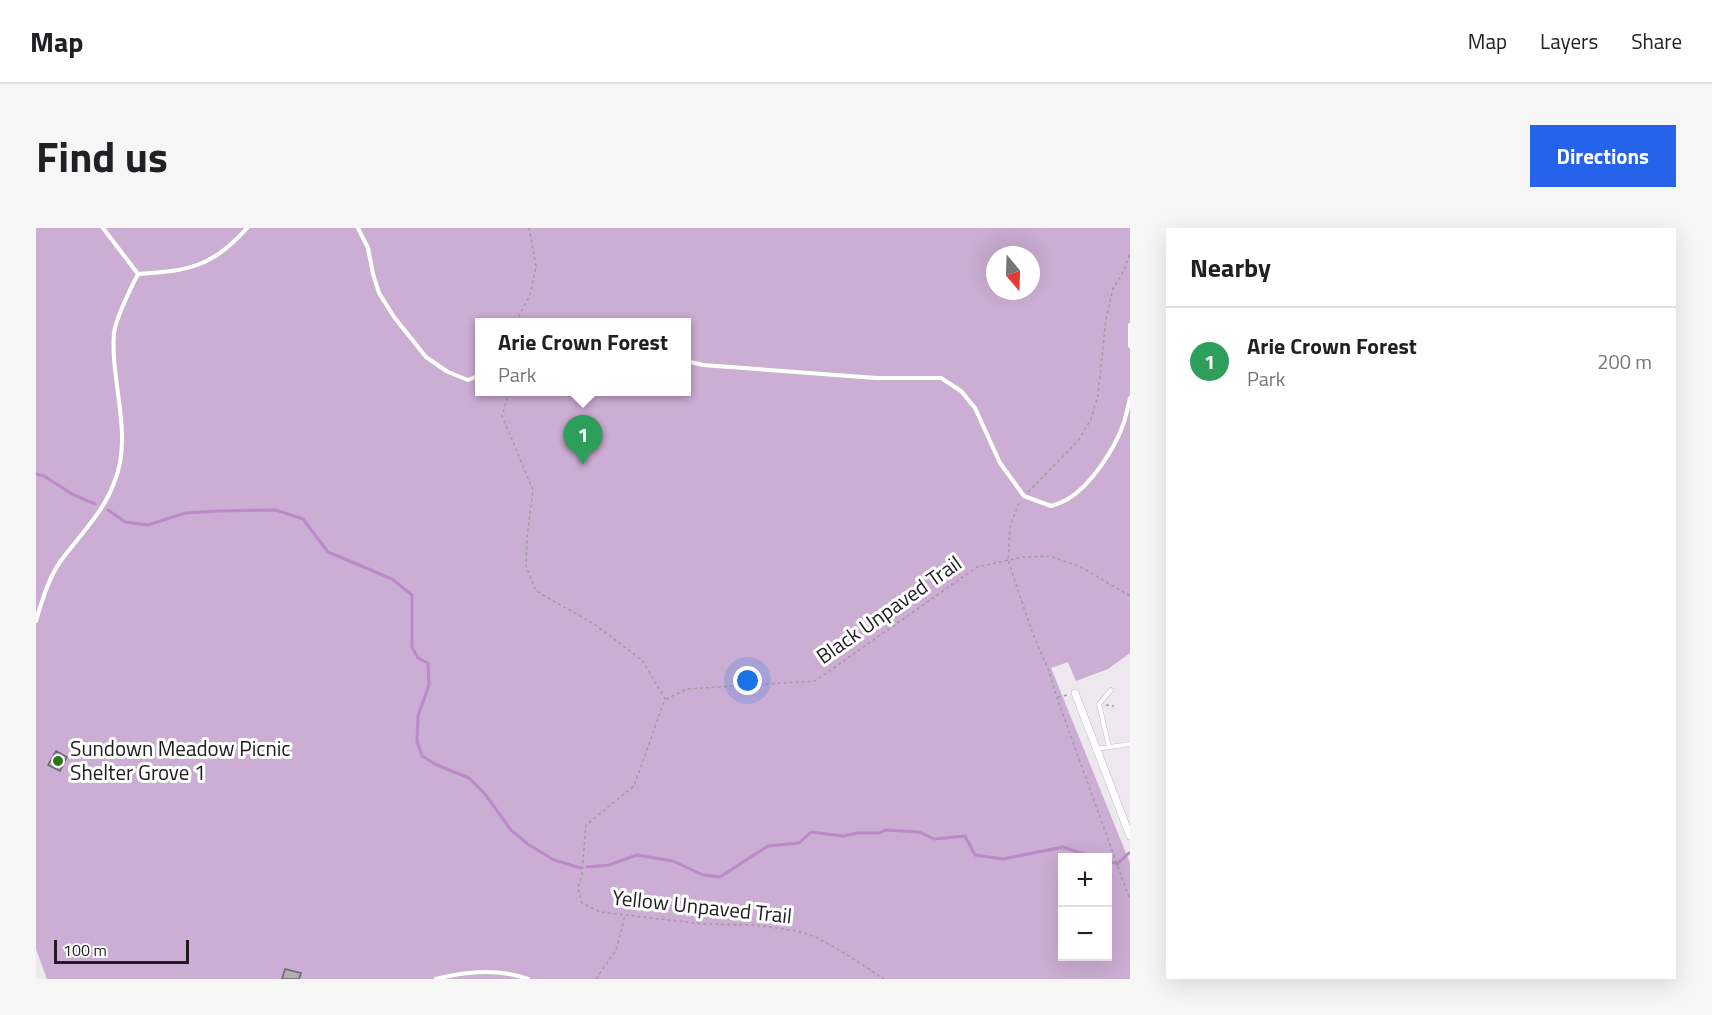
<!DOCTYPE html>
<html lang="en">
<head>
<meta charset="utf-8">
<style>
	body { margin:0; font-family:"Titillium Web",sans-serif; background:#f6f6f6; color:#202124 }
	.controls { position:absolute; right:18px; bottom:18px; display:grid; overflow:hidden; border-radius:0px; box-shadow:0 6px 24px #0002 }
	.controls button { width:54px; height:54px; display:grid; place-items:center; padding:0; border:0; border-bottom:2px solid #e0e0e0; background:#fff; color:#202124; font:30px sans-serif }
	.compass { position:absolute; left:950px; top:18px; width:54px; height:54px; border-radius:50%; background:#fff; box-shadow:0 6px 24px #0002; rotate:161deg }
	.scale { position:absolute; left:18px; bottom:15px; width:135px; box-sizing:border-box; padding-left:6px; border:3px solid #1e1c1e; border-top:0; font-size:16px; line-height:21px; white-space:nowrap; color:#1e1c1e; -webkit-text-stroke:4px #fff; paint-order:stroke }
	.you { position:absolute; left:712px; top:453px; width:21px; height:21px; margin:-15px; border:4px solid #fff; border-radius:50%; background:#1a73e8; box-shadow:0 0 0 9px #1a73e833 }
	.badge { display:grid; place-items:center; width:39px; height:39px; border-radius:50%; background:#2563eb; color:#fff; font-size:20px; font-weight:700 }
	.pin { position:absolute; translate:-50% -50px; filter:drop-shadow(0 2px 3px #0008) }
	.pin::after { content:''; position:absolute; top:32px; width:21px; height:18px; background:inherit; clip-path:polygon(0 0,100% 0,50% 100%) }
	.popup { position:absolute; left:439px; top:90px; width:216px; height:78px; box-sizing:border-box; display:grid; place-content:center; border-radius:0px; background:#fff; filter:drop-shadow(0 2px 4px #0005); font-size:20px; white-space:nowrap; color:#757577 }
	.popup b { font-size:22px; color:#202124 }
	.popup::after { content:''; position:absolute; left:50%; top:100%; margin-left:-12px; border:12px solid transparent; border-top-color:#fff }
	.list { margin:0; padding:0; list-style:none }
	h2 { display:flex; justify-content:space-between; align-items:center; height:78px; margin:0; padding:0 24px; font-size:26px }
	h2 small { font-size:20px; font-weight:400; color:#757577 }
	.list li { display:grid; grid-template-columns:39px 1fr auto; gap:18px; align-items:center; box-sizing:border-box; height:108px; padding:0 24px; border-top:2px solid #e0e0e0 }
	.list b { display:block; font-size:22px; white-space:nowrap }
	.list p { margin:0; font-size:20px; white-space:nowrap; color:#757577 }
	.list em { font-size:20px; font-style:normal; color:#757577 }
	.map { position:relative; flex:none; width:1094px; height:751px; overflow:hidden; border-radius:0px }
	header { display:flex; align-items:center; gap:36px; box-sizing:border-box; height:84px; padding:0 30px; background:#fff; border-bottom:2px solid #e0e0e0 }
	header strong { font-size:28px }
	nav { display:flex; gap:33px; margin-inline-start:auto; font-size:21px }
	.intro { display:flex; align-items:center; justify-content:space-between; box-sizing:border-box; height:144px; padding:0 36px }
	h1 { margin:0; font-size:42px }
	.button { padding:15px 27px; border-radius:0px; background:#2563eb; color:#fff; font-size:21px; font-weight:700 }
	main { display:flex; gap:36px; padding:0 36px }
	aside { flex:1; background:#fff; border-radius:0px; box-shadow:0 6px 24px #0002 }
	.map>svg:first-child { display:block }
</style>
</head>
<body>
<header>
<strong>Map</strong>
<nav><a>Map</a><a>Layers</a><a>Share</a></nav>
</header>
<div class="intro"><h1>Find us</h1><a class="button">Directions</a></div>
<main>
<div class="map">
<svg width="1094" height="751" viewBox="0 0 1094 751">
	<rect width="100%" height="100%" fill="#ece8ed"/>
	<path fill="#ccadd3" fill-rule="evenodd" d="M 0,0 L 1094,0 L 1094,425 L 1072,441 L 1040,453 L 1032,434 L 1015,440 L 1094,635 L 1094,751 L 11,751 L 0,721 ZM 959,27 L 995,27 L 995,63 L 959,63 ZM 444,94 L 650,94 L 650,164 L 444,164 ZM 1026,630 L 1072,630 L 1072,728 L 1026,728 Z"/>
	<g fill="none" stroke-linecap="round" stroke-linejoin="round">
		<path stroke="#bb8bc7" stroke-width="3" d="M 0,246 L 8,248 L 36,266 L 59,276
			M 72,282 L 89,294 L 112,297 L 149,285 L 181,283 L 240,282 L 267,291 L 292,324 L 356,351 L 376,367 L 376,419 L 382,430 L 392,435 L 393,457 L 382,488 L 381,513 L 386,528 L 401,537 L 433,550 L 449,566 L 475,602 L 493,617 L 518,632 L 545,640
			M 1072,633 L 1079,635
			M 1081,636 L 1093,625
			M 551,639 L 573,637 L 601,627 L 637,633 L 667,647 L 684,649 L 732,618 L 763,615 L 775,604 L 807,608 L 821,605 L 843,605 L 850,602 L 883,604 L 898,611 L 929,608 L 939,627 L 967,631 L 1027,619 L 1060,630"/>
	</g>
	<path fill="#b2aeb3" stroke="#69666a" stroke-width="1.5" d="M 20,523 L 31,529 L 24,543 L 12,537 Z
		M 249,741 L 265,745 L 263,751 L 246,751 Z"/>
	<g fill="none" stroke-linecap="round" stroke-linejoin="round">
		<g stroke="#c0bcc1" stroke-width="5">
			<path id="lane" d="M 67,0 L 102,46
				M 322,0 L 332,20 L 337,46 L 343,65 L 358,89 L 390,129 L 412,144 L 432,152 L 444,147
				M 102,46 C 152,43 177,39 211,0
				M 1094,97 L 1094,118
				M 650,133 L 667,137 L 840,150 L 905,150 L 925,163 L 939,180 L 964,235 L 988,268 L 1015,278 C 1021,276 1027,274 1032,271 C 1055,257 1078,222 1087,197 C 1090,189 1092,179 1094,170
				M 0,393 C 5,375 13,349 24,334 C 43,308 67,285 78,255 C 98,207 74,155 78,105 C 80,89 94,62 102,46
				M 1073,519 L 1063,476 L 1075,462
				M 1060,521 L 1094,516
				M 400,751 C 431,743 462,740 492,751"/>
		</g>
		<g stroke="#c0bcc1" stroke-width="8">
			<path id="street" d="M 1039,465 L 1094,608"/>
		</g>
		<path stroke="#9f9b9f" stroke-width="1.5" stroke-dasharray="3 3" stroke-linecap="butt" d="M 480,94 L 494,67 L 500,38 L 493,0
			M 473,164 L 466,188 L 497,262 L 491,309 L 490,338 L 500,363 L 558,396 L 606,432 L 629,471 L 598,558 L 550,597 L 546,646 L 542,660 L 546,675 L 564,684 L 667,696 L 719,697 L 761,703 L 780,709 L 805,723 L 848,751
			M 992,264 L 1042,213 L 1055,191 L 1062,167 L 1070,91 L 1077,61 L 1088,42 L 1094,25
			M 983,275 L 974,299 L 972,332 L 996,404 L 1013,443 L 1021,470 L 1094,672
			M 1022,469 L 1032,467
			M 630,471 L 651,461 L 779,453 L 941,339 L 987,329 L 1014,328 L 1045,339 L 1094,368
			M 1070,477 L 1078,478
			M 560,751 L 580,722 L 589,688"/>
		<use href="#lane" stroke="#fff" stroke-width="4"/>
		<use href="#street" stroke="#fff" stroke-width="7"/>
	</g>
	<circle fill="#2d7416" stroke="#fff" stroke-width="2" cx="22" cy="533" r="6"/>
	<g text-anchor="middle" stroke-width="6" stroke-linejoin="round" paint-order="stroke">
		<g font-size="21" fill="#1e1c1e" stroke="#fff">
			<text transform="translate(853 382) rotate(-35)" y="7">Black Unpaved Trail</text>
			<text transform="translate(666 679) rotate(6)" y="7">Yellow Unpaved Trail</text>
		</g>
		<g font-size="21" fill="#1e1c1e" stroke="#fff" text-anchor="start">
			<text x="34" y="528">Sundown Meadow Picnic<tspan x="34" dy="24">Shelter Grove 1</tspan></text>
		</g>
	</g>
</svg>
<div class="controls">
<button>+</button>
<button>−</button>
</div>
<svg class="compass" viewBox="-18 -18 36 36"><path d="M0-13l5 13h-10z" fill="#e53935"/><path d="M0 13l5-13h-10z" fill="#757577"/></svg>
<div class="scale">100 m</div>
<div class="you"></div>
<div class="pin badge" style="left:547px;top:237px;background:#2e9e5b">1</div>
<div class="popup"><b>Arie Crown Forest</b>Park</div>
</div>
<aside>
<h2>Nearby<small></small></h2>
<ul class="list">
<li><span class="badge" style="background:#2e9e5b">1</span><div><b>Arie Crown Forest</b><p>Park</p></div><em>200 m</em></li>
</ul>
</aside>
</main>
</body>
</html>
